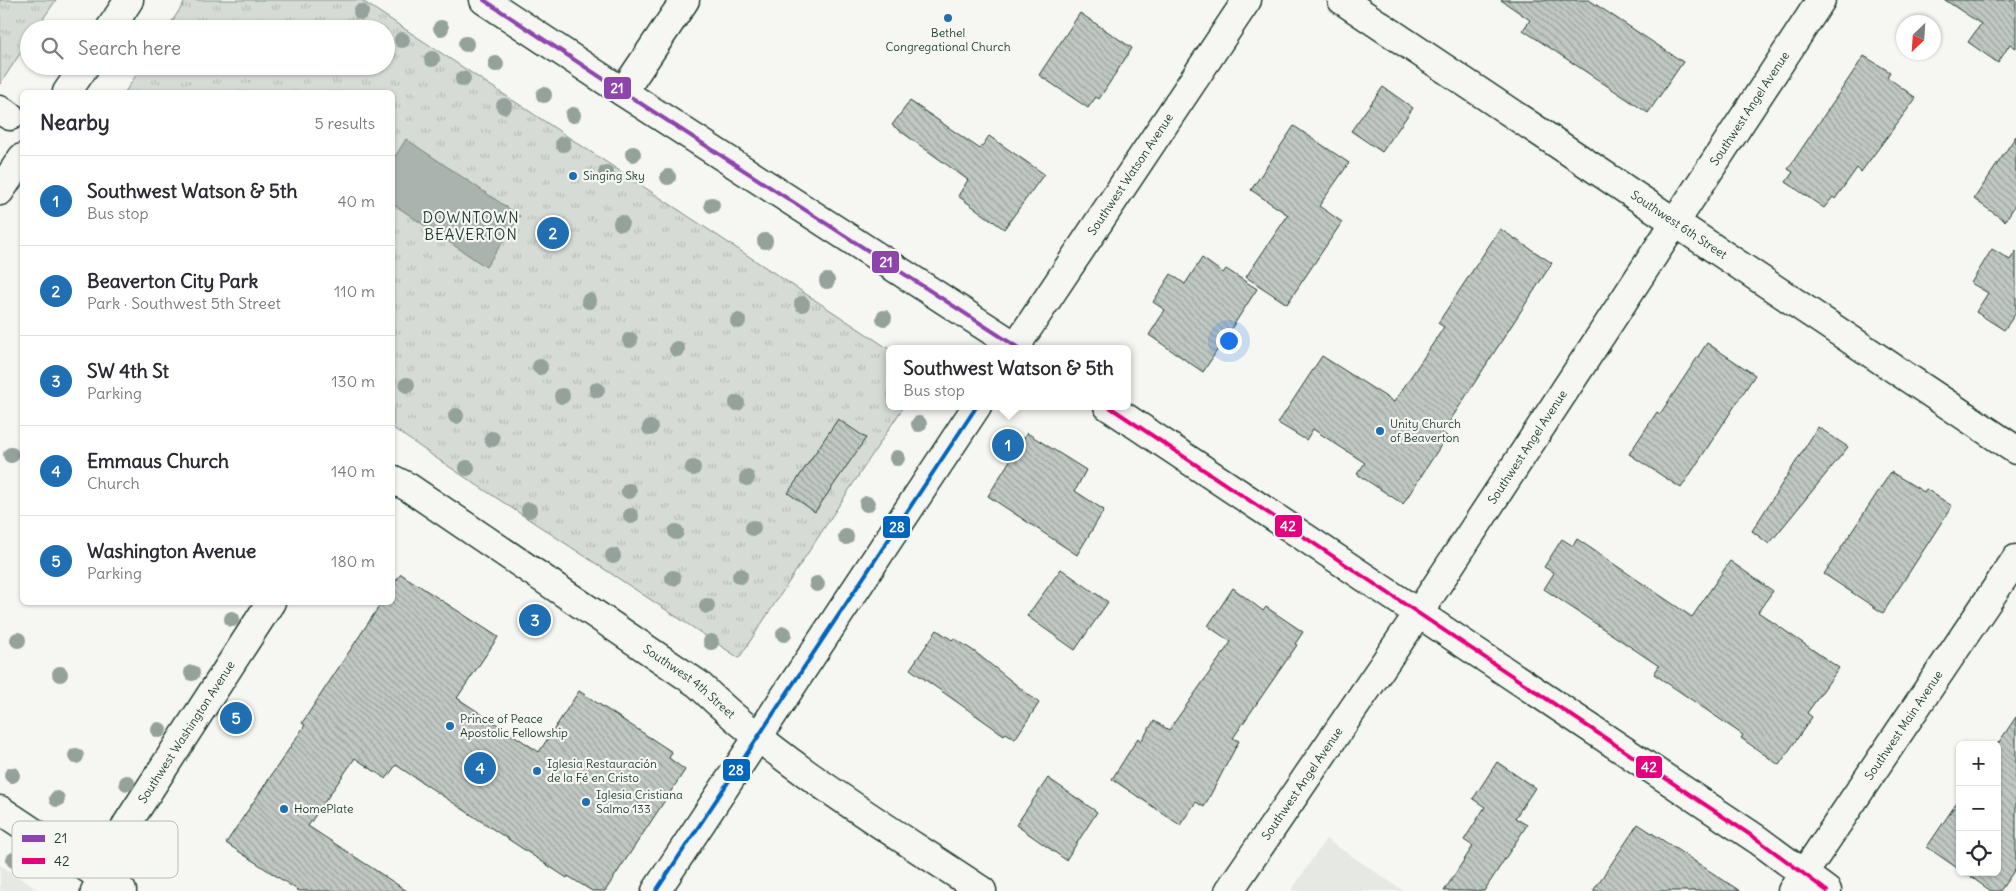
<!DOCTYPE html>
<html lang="en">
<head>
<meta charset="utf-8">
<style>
	body { margin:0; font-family:Delius,sans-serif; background:#f7f7f7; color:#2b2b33 }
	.controls { position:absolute; right:15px; bottom:15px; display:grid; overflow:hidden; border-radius:8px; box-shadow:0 1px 4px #0004 }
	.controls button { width:45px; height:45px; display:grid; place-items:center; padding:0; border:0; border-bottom:1px solid #e1e1e2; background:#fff; color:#2b2b33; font:25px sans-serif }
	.compass { position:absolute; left:1896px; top:15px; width:45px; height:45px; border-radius:50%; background:#fff; box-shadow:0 1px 4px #0004; rotate:205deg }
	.you { position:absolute; left:1228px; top:340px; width:18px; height:18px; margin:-12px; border:4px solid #fff; border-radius:50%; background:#1a73e8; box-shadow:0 0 0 8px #1a73e833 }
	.badge { display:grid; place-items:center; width:32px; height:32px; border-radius:50%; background:#1f6fb2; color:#fff; font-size:16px; font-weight:700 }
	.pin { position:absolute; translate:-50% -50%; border:2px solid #fff; box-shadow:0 1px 5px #0006 }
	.popup { position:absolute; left:886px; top:345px; width:245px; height:65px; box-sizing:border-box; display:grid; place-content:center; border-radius:8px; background:#fff; filter:drop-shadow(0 1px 4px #0005); font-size:16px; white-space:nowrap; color:#7c7c81 }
	.popup b { font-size:19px; color:#2b2b33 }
	.popup::after { content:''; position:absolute; left:50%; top:100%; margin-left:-10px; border:10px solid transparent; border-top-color:#fff }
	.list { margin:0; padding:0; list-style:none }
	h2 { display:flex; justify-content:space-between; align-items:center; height:65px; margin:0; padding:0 20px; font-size:21px }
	h2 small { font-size:16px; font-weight:400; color:#7c7c81 }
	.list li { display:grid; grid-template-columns:32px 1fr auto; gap:15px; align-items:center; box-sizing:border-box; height:90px; padding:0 20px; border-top:1px solid #e1e1e2 }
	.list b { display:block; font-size:19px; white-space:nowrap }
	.list p { margin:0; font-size:16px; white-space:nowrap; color:#7c7c81 }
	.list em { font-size:16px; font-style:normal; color:#7c7c81 }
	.icon { flex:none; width:28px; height:28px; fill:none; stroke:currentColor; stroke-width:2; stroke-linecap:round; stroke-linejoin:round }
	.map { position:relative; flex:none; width:2016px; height:891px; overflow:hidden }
	.search { position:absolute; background:#fff; box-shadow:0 1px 4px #0004; left:20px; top:20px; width:375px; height:55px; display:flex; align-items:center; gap:12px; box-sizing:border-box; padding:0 18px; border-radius:28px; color:#7c7c81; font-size:19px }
	.panel { position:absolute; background:#fff; box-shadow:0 1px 4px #0004; left:20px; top:90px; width:375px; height:515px; border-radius:8px }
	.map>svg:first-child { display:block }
</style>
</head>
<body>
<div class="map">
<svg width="2016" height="891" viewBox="0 0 2016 891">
	<defs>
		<pattern id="park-tufts" width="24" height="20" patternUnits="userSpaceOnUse" patternTransform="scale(1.25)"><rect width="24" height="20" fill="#d6dbd6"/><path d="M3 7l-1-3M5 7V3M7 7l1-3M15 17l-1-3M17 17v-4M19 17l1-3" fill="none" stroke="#b7bdb8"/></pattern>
		<pattern id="building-back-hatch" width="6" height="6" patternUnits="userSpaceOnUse" patternTransform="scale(1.25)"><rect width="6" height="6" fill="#c1c8c3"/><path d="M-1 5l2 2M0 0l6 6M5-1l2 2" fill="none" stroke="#9ca49f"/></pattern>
	</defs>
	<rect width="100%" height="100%" fill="#f6f6f2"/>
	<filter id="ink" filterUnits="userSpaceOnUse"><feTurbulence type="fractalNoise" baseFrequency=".02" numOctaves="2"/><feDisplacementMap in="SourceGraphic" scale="10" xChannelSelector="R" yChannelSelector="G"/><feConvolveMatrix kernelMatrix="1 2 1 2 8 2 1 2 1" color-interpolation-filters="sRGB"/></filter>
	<g filter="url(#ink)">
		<path fill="#e6e8e4" d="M 1326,839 L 1404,891 L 1291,891 Z
			M 0,865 L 32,886 L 39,891 L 0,891 Z"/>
		<path fill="url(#park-tufts)" stroke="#7a8c85" d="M 0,0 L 56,0 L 36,29 L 29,29 L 29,40 L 0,84 Z
			M 186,0 L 361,0 L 889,349 L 889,406 L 904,406 L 739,658 L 442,462 L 393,428 L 392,92 L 125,92 L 142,66 L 386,66 L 386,29 L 167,29 Z"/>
		<path fill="#aab3ae" stroke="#72847d" d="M 406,139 L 520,216 L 486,267 L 393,204 L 393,160 Z"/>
		<path fill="url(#building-back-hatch)" stroke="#1f3d34" d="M 1501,0 L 1589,0 L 1683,62 L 1648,113 L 1523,30 L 1530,20 Z
			M 1945,0 L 2016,0 L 2016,48 L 2010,44 L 1998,63 L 1968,42 L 1981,24 Z
			M 1080,13 L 1132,48 L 1099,99 L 1096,97 L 1088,108 L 1039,75 Z
			M 1864,56 L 1890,72 L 1887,77 L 1916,98 L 1861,172 L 1857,168 L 1835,199 L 1833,197 L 1824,208 L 1786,182 L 1793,172 L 1788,169 Z
			M 1383,87 L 1413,108 L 1382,152 L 1351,131 Z
			M 910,101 L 980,149 L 989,136 L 1044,174 L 1004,229 L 958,196 L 968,180 L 892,125 Z
			M 1294,126 L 1349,163 L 1319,206 L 1342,222 L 1287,304 L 1246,277 L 1288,215 L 1251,190 Z
			M 2016,136 L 2016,204 L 2005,221 L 1974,199 Z
			M 1500,229 L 1552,263 L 1442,433 L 1447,436 L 1403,504 L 1357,474 L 1365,463 L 1313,429 L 1306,440 L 1278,423 L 1322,356 L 1394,402 L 1444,327 L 1438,323 Z
			M 1992,249 L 2010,260 L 2016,251 L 2016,313 L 2004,330 L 1976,312 L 1988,293 L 1971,283 Z
			M 1202,258 L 1223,273 L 1226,269 L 1257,289 L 1203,372 L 1149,335 L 1165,310 L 1153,302 L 1171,274 L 1185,284 Z
			M 1707,343 L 1755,375 L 1681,488 L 1629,454 L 1657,412 L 1660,414 Z
			M 838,419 L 866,438 L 815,512 L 788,493 Z
			M 1818,427 L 1848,447 L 1769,544 L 1752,531 Z
			M 1027,433 L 1086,470 L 1075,491 L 1104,510 L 1077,555 L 988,496 Z
			M 1891,472 L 1924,492 L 1926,489 L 1952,506 L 1883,613 L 1824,574 Z
			M 1562,539 L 1573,546 L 1577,539 L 1692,617 L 1730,561 L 1773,591 L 1758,612 L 1839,668 L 1807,713 L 1812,717 L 1779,765 L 1741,738 L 1743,735 L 1654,674 L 1659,666 L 1544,589 L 1554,573 L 1544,567 Z
			M 1061,569 L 1108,602 L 1075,650 L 1027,616 Z
			M 401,574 L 498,637 L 457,698 L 539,752 L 579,691 L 672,752 L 669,758 L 685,770 L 605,891 L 592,891 L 568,876 L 567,878 L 396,765 L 386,779 L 355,758 L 308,826 L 407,891 L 299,891 L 226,843 L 305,725 L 302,723 L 382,602 L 392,602 L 392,586 Z
			M 1233,588 L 1263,611 L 1266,607 L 1303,632 L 1295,644 L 1297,645 L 1233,738 L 1239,741 L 1204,807 L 1196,802 L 1180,825 L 1112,779 L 1138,738 L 1141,741 L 1154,721 L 1169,730 L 1231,642 L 1208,626 Z
			M 937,630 L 952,640 L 954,638 L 975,652 L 1039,703 L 1015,739 L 1006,733 L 1004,735 L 910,669 Z
			M 2016,717 L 2016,868 L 2000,891 L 1991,891 L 1964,872 L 1997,872 L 1997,745 Z
			M 1497,762 L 1535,788 L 1515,818 L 1527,825 L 1484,891 L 1444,891 L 1473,846 L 1464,840 L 1485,807 L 1473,799 Z
			M 1048,778 L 1097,812 L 1066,860 L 1016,825 Z
			M 1960,798 L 1960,870 L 1927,847 Z
			M 1638,824 L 1740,891 L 1593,891 Z"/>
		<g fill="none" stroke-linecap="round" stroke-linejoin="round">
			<g stroke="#1f3d34" stroke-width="31">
				<path id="pedestrian" d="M 0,110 L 10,116"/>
			</g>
			<g stroke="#1f3d34" stroke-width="31">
				<g id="minor">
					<path id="s1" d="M 1342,0 L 2016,450"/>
					<path d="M 623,92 L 685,0"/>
					<path id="s2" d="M 392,479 L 408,487 L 698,684 C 782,766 885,826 982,891"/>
					<path d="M 0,810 L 122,891"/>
					<path id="s3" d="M 95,891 L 103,879 L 127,824 L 271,602"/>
					<path id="s4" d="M 1229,891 L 1418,614 L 1821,0"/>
				</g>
			</g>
			<g stroke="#1f3d34" stroke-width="31">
				<g id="tertiary">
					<path d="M 484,0 L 623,92 L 1020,349"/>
					<path d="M 1108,406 L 1758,840 L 1827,891"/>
					<path id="s5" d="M 1792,891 L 2016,559"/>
				</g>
			</g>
			<g stroke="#1f3d34" stroke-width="31">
				<g id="secondary">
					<path d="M 110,29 L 129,0"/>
					<path d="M 67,92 L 85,66"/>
					<path d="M 0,191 L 22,158"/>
					<path id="s6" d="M 1014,349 L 1247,0"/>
					<path d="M 656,891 L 977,406"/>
				</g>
			</g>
			<use href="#pedestrian" stroke="#f6f6f2" stroke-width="28"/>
			<use href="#minor" stroke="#f6f6f2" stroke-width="28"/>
			<use href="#tertiary" stroke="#f6f6f2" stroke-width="28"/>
			<use href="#secondary" stroke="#f6f6f2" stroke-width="28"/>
			<g stroke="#f6f6f2" stroke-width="8">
				<path id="bus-1" d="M 484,0 L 623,92 L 1020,349"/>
			</g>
			<g stroke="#f6f6f2" stroke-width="8">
				<path id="bus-2" d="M 1108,406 L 1758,840 L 1827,891"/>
			</g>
			<g stroke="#f6f6f2" stroke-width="8">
				<path id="bus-3" d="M 656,891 L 977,406"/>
			</g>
			<use href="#bus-1" stroke="#8e44ad" stroke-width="4"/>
			<use href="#bus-2" stroke="#e5007d" stroke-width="4"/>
			<use href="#bus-3" stroke="#0065bd" stroke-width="4"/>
		</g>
		<g fill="#94a29b">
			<circle cx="361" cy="12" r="8"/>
			<circle cx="441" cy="28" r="8"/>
			<circle cx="402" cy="40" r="8"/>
			<circle cx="466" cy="44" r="8"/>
			<circle cx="432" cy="59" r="8"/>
			<circle cx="496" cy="64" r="8"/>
			<circle cx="463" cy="79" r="8"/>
			<circle cx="544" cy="95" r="8"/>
			<circle cx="504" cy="106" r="8"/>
			<circle cx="573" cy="115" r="8"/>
			<circle cx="563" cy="144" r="8"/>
			<circle cx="633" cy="154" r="8"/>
			<circle cx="606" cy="173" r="8"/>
			<circle cx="668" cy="177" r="8"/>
			<circle cx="712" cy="205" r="8"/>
			<circle cx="621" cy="223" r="8"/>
			<circle cx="765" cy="241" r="8"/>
			<circle cx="827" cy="281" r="8"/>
			<circle cx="589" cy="301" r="8"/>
			<circle cx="802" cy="304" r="8"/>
			<circle cx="884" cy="318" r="8"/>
			<circle cx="738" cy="321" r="8"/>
			<circle cx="630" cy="340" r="8"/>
			<circle cx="677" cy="349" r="8"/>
			<circle cx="540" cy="367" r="8"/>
			<circle cx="407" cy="385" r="8"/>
			<circle cx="597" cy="390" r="8"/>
			<circle cx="562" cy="396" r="8"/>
			<circle cx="737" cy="403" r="8"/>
			<circle cx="456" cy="416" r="8"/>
			<circle cx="919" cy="424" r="8"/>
			<circle cx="650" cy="428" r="8"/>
			<circle cx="492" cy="439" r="8"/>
			<circle cx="11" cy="455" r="8"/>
			<circle cx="897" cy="458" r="8"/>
			<circle cx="467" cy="468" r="8"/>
			<circle cx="693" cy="468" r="8"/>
			<circle cx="747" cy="478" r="8"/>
			<circle cx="629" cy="491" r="8"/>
			<circle cx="867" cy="504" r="8"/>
			<circle cx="529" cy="510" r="8"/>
			<circle cx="631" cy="516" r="8"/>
			<circle cx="753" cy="528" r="8"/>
			<circle cx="676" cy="532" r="8"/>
			<circle cx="846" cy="537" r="8"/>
			<circle cx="613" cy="556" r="8"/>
			<circle cx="740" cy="576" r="8"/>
			<circle cx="673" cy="578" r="8"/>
			<circle cx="817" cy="584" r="8"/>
			<circle cx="707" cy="606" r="8"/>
			<circle cx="232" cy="619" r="8"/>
			<circle cx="784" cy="634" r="8"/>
			<circle cx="18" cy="640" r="8"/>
			<circle cx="711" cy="642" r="8"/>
			<circle cx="192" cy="673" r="8"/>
			<circle cx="60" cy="674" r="8"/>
			<circle cx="159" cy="730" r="8"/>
			<circle cx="76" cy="756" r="8"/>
			<circle cx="12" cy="775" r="8"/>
			<circle cx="127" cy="783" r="8"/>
			<circle cx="57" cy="799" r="8"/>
			<circle cx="14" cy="860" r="8"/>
		</g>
	</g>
	<g fill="#1f6fb2" stroke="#f6f6f2" stroke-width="2">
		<circle cx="948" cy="18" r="5"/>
		<circle cx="573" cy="176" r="5"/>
		<circle cx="1380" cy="431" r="5"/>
		<circle cx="450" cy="726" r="5"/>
		<circle cx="537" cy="771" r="5"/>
		<circle cx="586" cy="802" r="5"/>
		<circle cx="284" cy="809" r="5"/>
	</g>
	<g text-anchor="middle" stroke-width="4.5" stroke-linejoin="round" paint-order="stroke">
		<g font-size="12" fill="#1f3d34" stroke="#f6f6f2" text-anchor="start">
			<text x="948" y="37" text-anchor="middle">Bethel<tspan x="948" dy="14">Congregational Church</tspan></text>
			<text x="583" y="180">Singing Sky</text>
			<text x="1390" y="428">Unity Church<tspan x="1390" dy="14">of Beaverton</tspan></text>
			<text x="460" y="723">Prince of Peace<tspan x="460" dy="14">Apostolic Fellowship</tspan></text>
			<text x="547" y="768">Iglesia Restauración<tspan x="547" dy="14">de la Fé en Cristo</tspan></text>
			<text x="596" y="799">Iglesia Cristiana<tspan x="596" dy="14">Salmo 133</tspan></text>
			<text x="294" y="813">HomePlate</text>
		</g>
		<g font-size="12" fill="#1f3d34" stroke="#f6f6f2">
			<text dy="4" stroke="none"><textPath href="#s4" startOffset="940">Southwest Angel Avenue</textPath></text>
			<text dy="4" stroke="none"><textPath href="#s6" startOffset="210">Southwest Watson Avenue</textPath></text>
			<text dy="4" stroke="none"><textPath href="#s1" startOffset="405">Southwest 6th Street</textPath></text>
			<text dy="4" stroke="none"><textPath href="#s4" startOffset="535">Southwest Angel Avenue</textPath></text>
			<text dy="4" stroke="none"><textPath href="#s2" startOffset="360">Southwest 4th Street</textPath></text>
			<text dy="4" stroke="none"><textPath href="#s5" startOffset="200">Southwest Main Avenue</textPath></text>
			<text dy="4" stroke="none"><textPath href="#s3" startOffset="184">Southwest Washington Avenue</textPath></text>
			<text dy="4" stroke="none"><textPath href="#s4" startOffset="130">Southwest Angel Avenue</textPath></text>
		</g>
		<g font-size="15" letter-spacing="1" fill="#1f3d34" stroke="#f6f6f2">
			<text x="471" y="223">DOWNTOWN<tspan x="471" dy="17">BEAVERTON</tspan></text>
		</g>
	</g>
	<rect x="12" y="821" width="166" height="57" rx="8" fill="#f6f6f2" stroke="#b6beb9" stroke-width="1"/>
	<rect x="22" y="835" width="23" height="7" fill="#8e44ad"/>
	<rect x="22" y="858" width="23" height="6" fill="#e5007d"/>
	<g font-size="14" fill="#1f3d34">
		<text x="54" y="843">21</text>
		<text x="54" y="866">42</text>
	</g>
	<g stroke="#f6f6f2" stroke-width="2">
		<rect x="603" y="76" width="29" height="24" rx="5" fill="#8e44ad"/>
		<rect x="871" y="250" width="29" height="24" rx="5" fill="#8e44ad"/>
		<rect x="1274" y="514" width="29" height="24" rx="5" fill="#e5007d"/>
		<rect x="882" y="515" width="29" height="24" rx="5" fill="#0065bd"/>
		<rect x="1635" y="755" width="28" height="24" rx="5" fill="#e5007d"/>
		<rect x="722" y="758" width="29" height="24" rx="5" fill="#0065bd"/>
	</g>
	<g font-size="14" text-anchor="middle" font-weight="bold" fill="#fff">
		<text x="617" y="93">21</text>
		<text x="886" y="267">21</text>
		<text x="1288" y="531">42</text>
		<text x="897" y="532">28</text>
		<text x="1649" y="772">42</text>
		<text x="736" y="775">28</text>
	</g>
</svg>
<div class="controls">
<button>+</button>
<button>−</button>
<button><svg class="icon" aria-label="locate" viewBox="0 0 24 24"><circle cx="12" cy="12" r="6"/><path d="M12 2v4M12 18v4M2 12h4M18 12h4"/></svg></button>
</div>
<svg class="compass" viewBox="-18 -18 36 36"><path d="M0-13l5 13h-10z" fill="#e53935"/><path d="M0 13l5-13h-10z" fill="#7c7c81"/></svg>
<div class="you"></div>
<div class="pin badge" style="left:1008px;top:445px">1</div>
<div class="popup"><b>Southwest Watson &amp; 5th</b>Bus stop</div>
<div class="pin badge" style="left:553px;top:233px">2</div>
<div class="pin badge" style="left:535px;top:620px">3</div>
<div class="pin badge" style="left:480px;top:768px">4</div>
<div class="pin badge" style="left:236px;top:718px">5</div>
<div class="search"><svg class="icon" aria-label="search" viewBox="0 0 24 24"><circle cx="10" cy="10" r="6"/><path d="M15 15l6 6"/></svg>Search here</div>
<section class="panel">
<h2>Nearby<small>5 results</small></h2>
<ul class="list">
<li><span class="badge">1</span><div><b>Southwest Watson &amp; 5th</b><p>Bus stop</p></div><em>40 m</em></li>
<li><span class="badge">2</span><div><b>Beaverton City Park</b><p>Park · Southwest 5th Street</p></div><em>110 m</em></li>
<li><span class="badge">3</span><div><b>SW 4th St</b><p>Parking</p></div><em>130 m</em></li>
<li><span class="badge">4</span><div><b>Emmaus Church</b><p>Church</p></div><em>140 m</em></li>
<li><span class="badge">5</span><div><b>Washington Avenue</b><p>Parking</p></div><em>180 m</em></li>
</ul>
</section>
</div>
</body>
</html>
